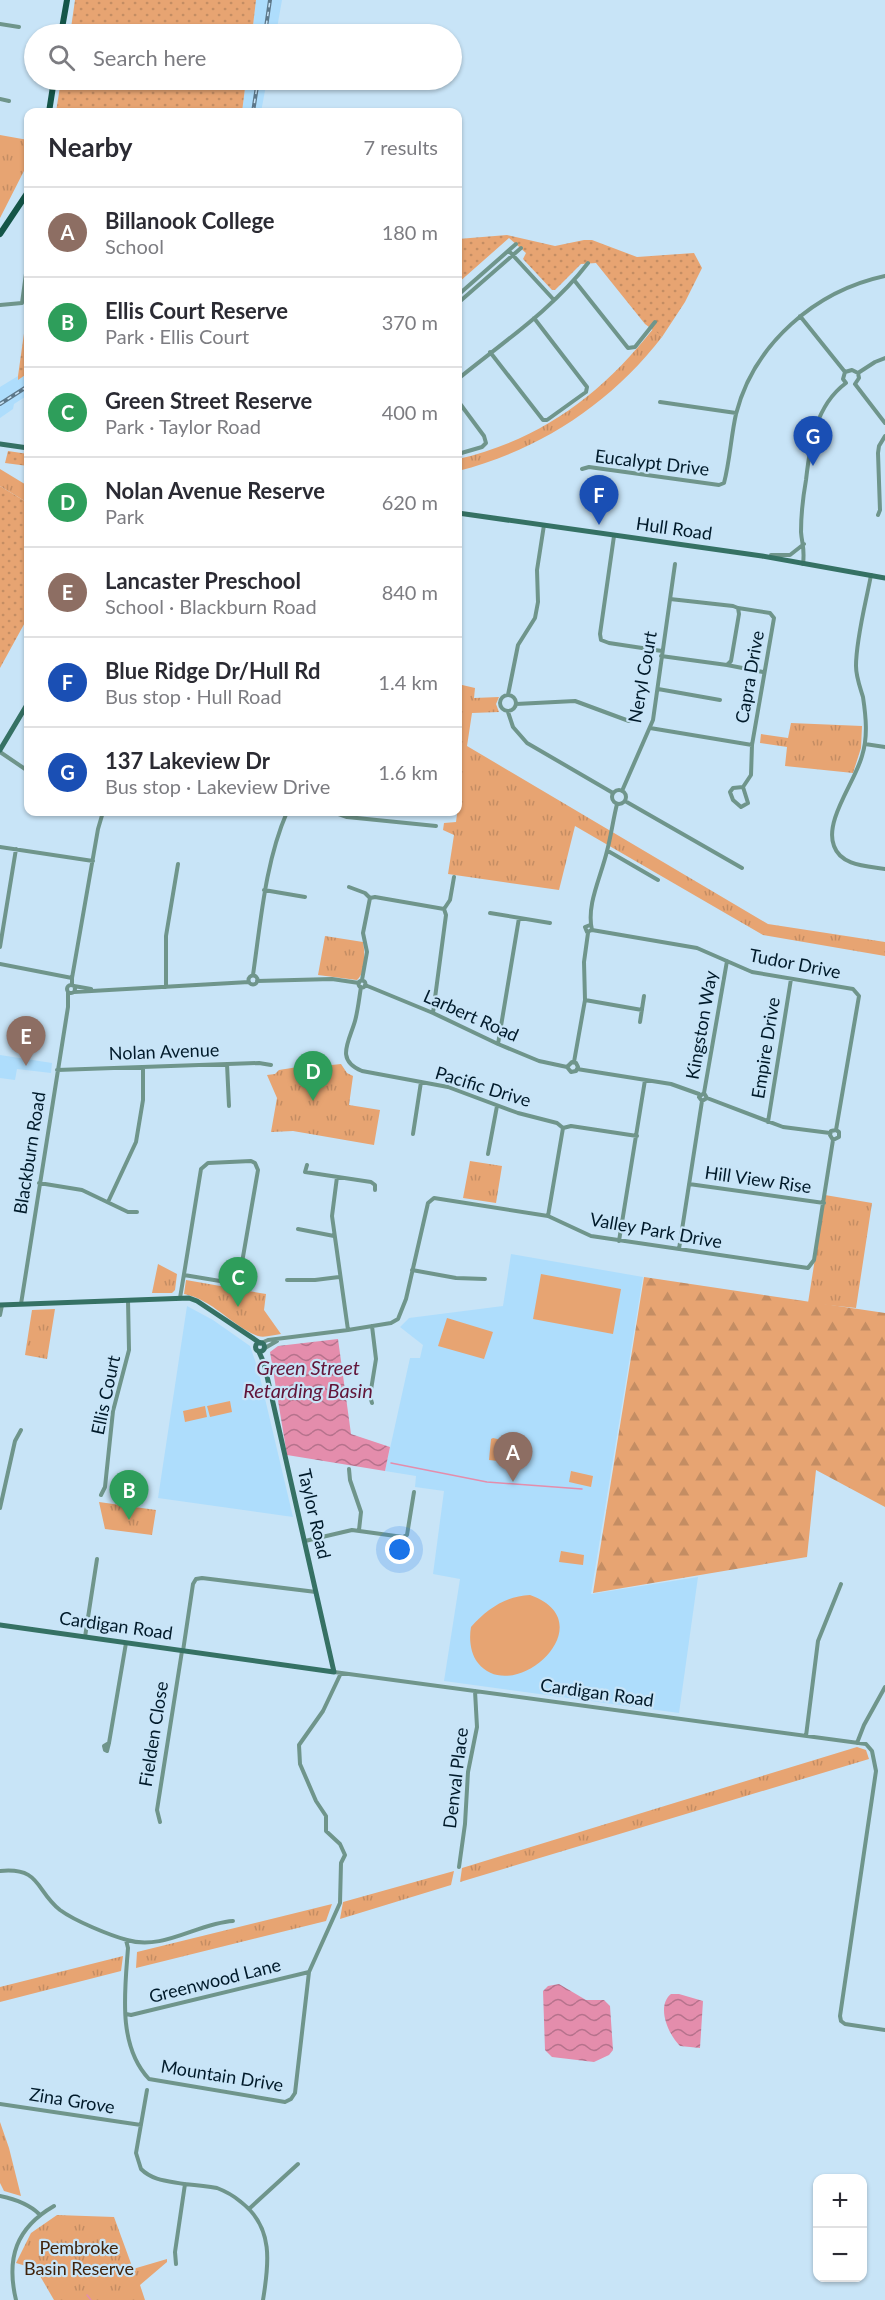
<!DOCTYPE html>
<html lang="en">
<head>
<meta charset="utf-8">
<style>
	body { margin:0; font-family:Lato,sans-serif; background:#f7f7f7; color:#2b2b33 }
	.controls { position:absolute; right:18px; bottom:18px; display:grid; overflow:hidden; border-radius:12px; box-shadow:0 2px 4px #0004 }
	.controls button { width:54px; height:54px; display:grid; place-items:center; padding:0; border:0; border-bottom:2px solid #e1e1e2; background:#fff; color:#2b2b33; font:30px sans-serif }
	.you { position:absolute; left:400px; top:1550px; width:21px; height:21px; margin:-15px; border:4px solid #fff; border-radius:50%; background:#1a73e8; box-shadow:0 0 0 9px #1a73e833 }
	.badge { display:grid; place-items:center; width:39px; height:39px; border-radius:50%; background:#2563eb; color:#fff; font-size:20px; font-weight:700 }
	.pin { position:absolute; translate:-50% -50px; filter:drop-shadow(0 2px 3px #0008) }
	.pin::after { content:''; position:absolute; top:32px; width:21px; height:18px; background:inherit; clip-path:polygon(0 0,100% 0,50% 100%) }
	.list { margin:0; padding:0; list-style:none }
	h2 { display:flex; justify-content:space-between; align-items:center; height:78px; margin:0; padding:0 24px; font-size:26px }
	h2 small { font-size:20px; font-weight:400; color:#7c7c81 }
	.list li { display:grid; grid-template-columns:39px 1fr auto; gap:18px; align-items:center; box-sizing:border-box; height:90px; padding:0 24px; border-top:2px solid #e1e1e2 }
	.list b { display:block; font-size:22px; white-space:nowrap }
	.list p { margin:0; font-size:20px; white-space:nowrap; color:#7c7c81 }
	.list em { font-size:20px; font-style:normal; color:#7c7c81 }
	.icon { flex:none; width:33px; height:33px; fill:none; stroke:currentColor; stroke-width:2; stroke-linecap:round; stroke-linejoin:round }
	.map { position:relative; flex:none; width:885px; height:2300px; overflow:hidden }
	.search { position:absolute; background:#fff; box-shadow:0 2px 4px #0004; left:24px; top:24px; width:438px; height:66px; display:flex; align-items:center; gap:15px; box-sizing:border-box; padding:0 21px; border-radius:33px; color:#7c7c81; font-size:22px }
	.panel { position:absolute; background:#fff; box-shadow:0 2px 4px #0004; left:24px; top:108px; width:438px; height:708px; border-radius:12px }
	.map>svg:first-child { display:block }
</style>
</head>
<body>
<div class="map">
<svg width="885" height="2300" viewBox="0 0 885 2300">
	<defs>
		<pattern id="grass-dots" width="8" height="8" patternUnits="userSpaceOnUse" patternTransform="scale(1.5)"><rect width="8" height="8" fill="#e7a472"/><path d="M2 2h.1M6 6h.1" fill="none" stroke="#c48d63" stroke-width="1.8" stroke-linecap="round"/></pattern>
		<pattern id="forest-firs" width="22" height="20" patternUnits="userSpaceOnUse" patternTransform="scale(1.5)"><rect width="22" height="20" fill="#e7a472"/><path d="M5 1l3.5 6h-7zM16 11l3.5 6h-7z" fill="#c48d63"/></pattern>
		<pattern id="park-tufts" width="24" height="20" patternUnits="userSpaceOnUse" patternTransform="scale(1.5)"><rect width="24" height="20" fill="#e7a472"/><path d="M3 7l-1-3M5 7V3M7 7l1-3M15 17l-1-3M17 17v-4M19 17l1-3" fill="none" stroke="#c48d63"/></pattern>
		<pattern id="water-waves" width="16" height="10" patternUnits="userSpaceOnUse" patternTransform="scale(1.5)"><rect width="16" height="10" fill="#e48dac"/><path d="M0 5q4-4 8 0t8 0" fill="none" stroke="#b6728c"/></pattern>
	</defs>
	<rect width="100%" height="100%" fill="#c8e4f7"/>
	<path fill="#aeddfc" d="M 256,0 L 282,0 L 276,34 L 252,34 Z
		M 246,80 L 267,80 L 261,112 L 242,112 Z
		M 28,373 L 28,395 L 14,404 L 13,409 L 0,418 L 0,387 L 18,376 L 18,379 Z
		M 0,1055 L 52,1063 L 51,1073 L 17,1069 L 15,1080 L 0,1078 Z
		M 511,1254 L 643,1277 L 591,1594 L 698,1577 L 679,1713 L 444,1681 L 460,1579 L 433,1574 L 444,1491 L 415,1487 L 416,1476 L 385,1471 L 410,1358 L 420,1358 L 423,1345 L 400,1327 L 409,1318 L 503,1306 Z
		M 187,1306 L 213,1320 L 250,1346 L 258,1369 L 293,1517 L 158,1498 Z"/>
	<path fill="url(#grass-dots)" d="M 75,0 L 256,0 L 252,34 L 67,34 L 68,28 L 71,28 Z
		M 61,80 L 246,80 L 242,112 L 56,112 Z
		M 507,235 L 555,246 L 584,240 L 592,240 L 637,257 L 694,253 L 702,268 L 685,302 L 662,337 L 645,324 L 596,263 L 581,264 L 555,290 L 552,290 L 523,259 L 526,253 L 509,238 L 458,283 L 458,239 Z
		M 28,305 L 28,373 L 18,380 L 18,376 Z
		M 8,451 L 28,454 L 28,466 L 5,463 Z
		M 0,486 L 28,503 L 28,617 L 0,668 Z"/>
	<path fill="url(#forest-firs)" d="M 644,1277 L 885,1313 L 885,1507 L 816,1470 L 807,1557 L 593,1593 Z"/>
	<path fill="url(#park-tufts)" d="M 0,135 L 28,140 L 28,163 L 0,218 Z
		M 653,329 L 662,337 C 610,404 540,450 458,471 L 458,459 C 540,440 601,395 653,329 Z
		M 0,469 L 28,486 L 28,503 L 0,486 Z
		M 458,684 L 475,688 L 474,698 L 499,697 L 496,704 L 499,712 L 472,713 L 467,746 L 768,924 L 885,942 L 885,956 L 763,935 L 575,826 L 559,890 L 448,874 L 454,835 L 443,830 L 444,823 L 456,822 L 460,790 L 458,789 Z
		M 791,723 L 862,726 L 861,748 L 853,773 L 785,766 L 787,747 L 760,743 L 761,734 L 788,738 Z
		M 325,936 L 363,942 C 365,953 366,972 357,980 L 318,975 Z
		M 341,1064 L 347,1073 L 353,1076 L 349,1105 L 380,1110 L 374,1145 L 293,1131 L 271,1132 L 277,1098 L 267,1075 L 275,1074 L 279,1070 L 304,1066 L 304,1068 Z
		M 470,1161 L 502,1166 L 496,1203 L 463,1198 Z
		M 825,1195 L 872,1203 L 856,1308 L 808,1303 Z
		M 158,1264 L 177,1274 L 175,1290 L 172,1293 L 152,1293 Z
		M 186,1280 L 266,1294 L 264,1310 L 281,1334 C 274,1335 264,1338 258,1336 C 233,1327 212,1299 184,1294 Z
		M 55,1309 L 47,1359 L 25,1355 L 32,1310 Z
		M 99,1502 L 156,1510 L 152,1535 L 105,1529 Z
		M 857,1747 L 866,1750 L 869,1759 L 460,1882 L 462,1868 Z
		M 454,1871 L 451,1885 L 340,1919 L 343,1902 Z
		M 332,1904 L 326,1921 L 136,1968 L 137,1952 Z
		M 123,1956 L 121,1971 L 0,2002 L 0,1987 Z
		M 0,2122 L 9,2148 L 21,2196 L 4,2191 L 0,2183 Z
		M 57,2215 L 114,2217 L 133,2269 L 167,2259 L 167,2262 L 140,2285 L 145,2300 L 54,2300 L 36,2269 L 16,2263 L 31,2233 Z"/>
	<path fill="#e7a472" d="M 541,1274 L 621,1289 L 613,1334 L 533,1319 Z
		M 447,1318 L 493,1332 L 484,1359 L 438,1346 Z
		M 230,1401 L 232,1412 L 210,1417 L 207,1406 Z
		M 205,1406 L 207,1417 L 185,1422 L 183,1411 Z
		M 493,1438 L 518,1444 L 515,1462 L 512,1464 L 503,1462 L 503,1460 L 499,1459 L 498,1461 L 489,1460 L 491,1439 Z
		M 571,1471 L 593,1476 L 591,1487 L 569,1482 Z
		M 561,1551 L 584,1555 L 583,1565 L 559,1562 Z
		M 530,1595 C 607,1622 514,1708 478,1663 C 470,1653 469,1638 471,1627 C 487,1609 506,1596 530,1595 Z"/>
	<path fill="url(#water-waves)" d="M 338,1339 L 351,1434 L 390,1447 L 385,1471 L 287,1455 L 270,1352 L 278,1346 Z
		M 559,1984 L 586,2000 L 604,2000 L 610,2006 L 613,2050 L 609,2055 L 594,2062 L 552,2057 L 545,2050 L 543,1991 L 548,1986 Z
		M 671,1994 L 679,1994 L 703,2001 L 700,2048 L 680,2046 C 668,2034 656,2006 671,1994 Z"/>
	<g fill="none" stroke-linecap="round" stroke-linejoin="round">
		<path stroke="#e48dac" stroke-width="1.5" d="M 391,1463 L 487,1482 L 582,1489
			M 87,2295 L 91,2300"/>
		<path stroke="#6f958b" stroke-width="4" d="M 0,24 L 19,27
			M 0,99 L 9,101
			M 509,251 L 554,300
			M 574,280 L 628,348 L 635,347 L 655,322
			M 458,295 L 516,244
			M 458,303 L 521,248
			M 0,305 L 22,303 L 28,259
			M 800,316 L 845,372
			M 490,352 L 543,420 L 547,420 L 586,392 L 587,387 L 534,318
			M 845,372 L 852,370 L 858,373
			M 845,372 L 843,379 L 846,383
			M 858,373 L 875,362 L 885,358
			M 458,379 C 502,343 553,309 588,263
			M 855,384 L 885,423
			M 855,384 L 859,378 L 858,373
			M 458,401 L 484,436 L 486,443 L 482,447 L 458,454
			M 660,402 L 736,413
			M 582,469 L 589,467 L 719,485 L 724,483 C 730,460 731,436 736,414 C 754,344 815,291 885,276
			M 878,515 L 880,510 L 878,453 L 879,446 L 885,436
			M 614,536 L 600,634 L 601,640 L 609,643 L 662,651
			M 771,555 L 790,555 L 804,544
			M 803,564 C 805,548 802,545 801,532 C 801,515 803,497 806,480 C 810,445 815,406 846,383
			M 871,575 C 866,602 856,639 856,666 C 856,677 860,687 863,697 C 866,717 868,737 862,756 C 855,782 824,821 834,846 C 841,866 867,866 885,869
			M 738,608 L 770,613 L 774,618 L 752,745 L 751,775 L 743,787 L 733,788 L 730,792 L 733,800 L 741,807 L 748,803 L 743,787
			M 661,656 L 727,665 L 731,661 L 739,614 L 738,608 L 733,606 L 670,599
			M 727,665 L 763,672
			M 658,689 L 720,700
			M500 703a8 8 0 1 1 16 0a8 8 0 1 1-16 0Z
			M 508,695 L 518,645 L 535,618 L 538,602 L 537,570 L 544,525
			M 516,704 L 575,701 L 629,721
			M 508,712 L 513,727 L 527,743 L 613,793
			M 650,728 L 752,745
			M 865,744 L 885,747
			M 0,752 L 28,771
			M612 797a7 7 0 1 1 14 0a7 7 0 1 1-14 0Z
			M 622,791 L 653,720 L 675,564
			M 625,801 L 742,868
			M 333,812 L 347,817 L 436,826
			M 0,847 L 93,861
			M 608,851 L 658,880
			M 349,887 L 365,893 L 370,898
			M 264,890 L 305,897
			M 444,909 L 450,900 L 454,877
			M 490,913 L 550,923
			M 590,925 L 585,927 L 587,932 L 592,930 C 586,905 601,877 607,851 C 611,836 613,820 617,804
			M 592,930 L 697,948 L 752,972 L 853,989 L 859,996 L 836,1130
			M 0,947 L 16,849
			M 0,964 L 72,978
			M 253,975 C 261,920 265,863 287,812
			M248.5 980a4.5 4.5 0 1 1 9 0a4.5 4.5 0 1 1-9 0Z
			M 362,980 L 367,952 L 363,933 L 370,898 L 375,897 L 444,909 L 446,915 L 433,1013
			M358.5 984a3.5 3.5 0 1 1 7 0a3.5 3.5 0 1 1-7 0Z
			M 257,981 L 332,979 L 359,983
			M 72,985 L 72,978 L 98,829 L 103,812
			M 365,985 L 433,1013 L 498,1044 L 539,1061 L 567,1067 L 571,1072 L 576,1071 L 578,1067 L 576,1063 L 572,1062 L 567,1067
			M67 989a4 4 0 1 1 8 0a4 4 0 1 1-8 0Z
			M 74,986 L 91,989
			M 166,987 L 166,936 L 178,864
			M 361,987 C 359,999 358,1010 355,1021 C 349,1042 335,1060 362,1071 L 448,1087 L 518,1113 L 557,1123 L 563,1128 L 548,1216
			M 74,992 L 249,982
			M 585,1000 L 642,1010
			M 640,1022 L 644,996
			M 498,1044 L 519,918
			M 574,1062 L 585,1000 L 584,962 L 588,933
			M 227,1064 L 229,1106
			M 577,1069 L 671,1084 L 699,1094
			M 57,1070 L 259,1063 L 271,1065
			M 704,1093 L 727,961
			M 707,1098 L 783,1127 L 830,1133
			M 768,1122 L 791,979
			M 563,1128 L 571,1126 L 637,1136
			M 413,1134 L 421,1082
			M 488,1154 L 497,1106
			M 307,1165 L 305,1172 L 371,1182 L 375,1185 L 375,1190
			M 337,1177 L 332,1216 L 348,1330
			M 39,1183 L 82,1190 L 128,1212 L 137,1212
			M 689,1184 L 824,1203
			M 108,1202 L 136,1142 L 143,1100 L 143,1067
			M 298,1229 L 334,1236
			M 619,1241 L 645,1080
			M 679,1249 L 702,1101 L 699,1097 L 704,1093 L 707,1098 L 702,1101
			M 412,1270 L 456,1278 L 485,1279
			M 287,1280 L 315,1280 L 339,1277
			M 180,1298 L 185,1268 L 201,1169 L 208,1163 L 251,1161 L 255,1163 L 258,1170 L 239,1280 L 232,1283 L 184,1275
			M 21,1304 L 68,1007 L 68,992
			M 0,1315 L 2,1305
			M 261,1343 L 268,1340 L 348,1330 L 391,1323 L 398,1319 L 406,1299 L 428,1203 L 434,1198 L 548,1216 L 591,1236 L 808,1268 L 814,1260 L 833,1140 L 830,1135 L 831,1131 L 836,1130 L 839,1132 L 839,1137 L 833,1140
			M 265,1348 L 277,1341
			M 372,1403 L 370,1396 L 376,1359 L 372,1326
			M 349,1469 L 350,1480 L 361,1512 L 359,1530
			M 101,1495 L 105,1487 L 113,1411 L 129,1350 L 128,1300
			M 0,1508 L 15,1441 L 21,1430
			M 305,1541 L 352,1530 L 403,1537 L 407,1535 L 414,1492
			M 85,1637 L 97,1559
			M 183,1651 L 193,1584 L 196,1579 L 202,1578 L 316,1592
			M 334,1672 L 866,1744 L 872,1751 L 876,1771 L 840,2016 L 841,2021 L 845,2024 L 885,2030
			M 806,1736 L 818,1641 L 841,1584
			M 109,1743 L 104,1746 L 105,1750 L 107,1751 L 109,1743 L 126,1643
			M 857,1743 L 864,1725 L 885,1687
			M 160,1822 L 157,1810 L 182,1651
			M 459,1867 L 465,1824 L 468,1772 L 477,1727 L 475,1691
			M 0,1871 C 41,1867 35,1890 60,1910 C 75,1921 109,1935 127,1940 C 163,1951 198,1923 233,1921
			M 126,1940 L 128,1948 C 125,1990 117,2045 149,2079 L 285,2102 L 291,2099 L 295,2093 L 309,1972 L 340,1903 L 341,1863 L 345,1855 L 340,1844 L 326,1831 L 326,1816 L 316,1801 L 300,1764 L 299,1745 L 323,1711 L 341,1673
			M 126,2014 L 131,2015 L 309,1972
			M 147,2090 L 136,2153 L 141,2169 C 153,2181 169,2181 184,2184 C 195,2185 206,2186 217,2188 C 225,2191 234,2196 241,2202 C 274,2227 269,2264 263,2300
			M 0,2104 L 141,2125
			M 0,2196 C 14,2199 29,2204 39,2214
			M 250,2208 L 298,2164
			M 176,2264 L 175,2252 L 185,2184
			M 16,2300 C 6,2258 16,2228 54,2206"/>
		<path stroke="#357164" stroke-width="5" d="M 0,444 L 28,448
			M 458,513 L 762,556 L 885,578
			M 0,750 L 28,703
			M 0,1305 L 189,1298 L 197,1301 L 260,1343
			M255.5 1347a4.5 4.5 0 1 1 9 0a4.5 4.5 0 1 1-9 0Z
			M 0,1625 L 334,1672 L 264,1363 L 259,1352"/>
		<path stroke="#145548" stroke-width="6" d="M 61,34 L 67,0
			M 49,112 L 54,80
			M 0,234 L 28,192"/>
		<g stroke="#5d788a" stroke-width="4">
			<path id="rail" d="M 265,34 L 270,0
				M 253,112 L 258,80
				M 0,404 L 28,386"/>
		</g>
		<use href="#rail" stroke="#c8e4f7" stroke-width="1.5" stroke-dasharray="4.5" stroke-linecap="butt"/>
	</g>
	<g text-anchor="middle" stroke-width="4.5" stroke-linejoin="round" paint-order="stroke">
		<g font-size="18" fill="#001a2a" stroke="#c8e4f7">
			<text transform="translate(652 463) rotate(7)" y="6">Eucalypt Drive</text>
			<text transform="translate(674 529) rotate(8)" y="6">Hull Road</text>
			<text transform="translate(643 677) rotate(-80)" y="6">Neryl Court</text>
			<text transform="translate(750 677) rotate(-80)" y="6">Capra Drive</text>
			<text transform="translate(795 964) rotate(11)" y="6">Tudor Drive</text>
			<text transform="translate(471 1016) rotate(24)" y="6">Larbert Road</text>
			<text transform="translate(702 1025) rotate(-80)" y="6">Kingston Way</text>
			<text transform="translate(766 1048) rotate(-81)" y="6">Empire Drive</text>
			<text transform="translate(164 1052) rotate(-2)" y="6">Nolan Avenue</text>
			<text transform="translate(483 1087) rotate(17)" y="6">Pacific Drive</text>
			<text transform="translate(30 1153) rotate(-81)" y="6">Blackburn Road</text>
			<text transform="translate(758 1180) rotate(8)" y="6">Hill View Rise</text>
			<text transform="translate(656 1231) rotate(10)" y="6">Valley Park Drive</text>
			<text transform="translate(106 1395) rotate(-78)" y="6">Ellis Court</text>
			<text transform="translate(314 1514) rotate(77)" y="6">Taylor Road</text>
			<text transform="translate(116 1626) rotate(8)" y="6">Cardigan Road</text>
			<text transform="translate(597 1693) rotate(8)" y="6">Cardigan Road</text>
			<text transform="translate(154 1734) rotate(-81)" y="6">Fielden Close</text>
			<text transform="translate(456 1778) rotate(-83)" y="6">Denval Place</text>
			<text transform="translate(215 1981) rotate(-14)" y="6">Greenwood Lane</text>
			<text transform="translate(222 2076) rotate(9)" y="6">Mountain Drive</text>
			<text transform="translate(72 2101) rotate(9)" y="6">Zina Grove</text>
		</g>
		<g font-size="18" fill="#40230b" stroke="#c8e4f7">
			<text x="79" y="2254">Pembroke<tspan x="79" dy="21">Basin Reserve</tspan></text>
		</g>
		<g font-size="20" font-style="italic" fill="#611438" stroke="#c8e4f7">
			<text x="308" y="1375">Green Street<tspan x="308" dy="23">Retarding Basin</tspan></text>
		</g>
	</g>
</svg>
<div class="controls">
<button>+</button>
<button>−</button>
</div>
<div class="you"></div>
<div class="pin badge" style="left:513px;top:1482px;background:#8d6e63">A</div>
<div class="pin badge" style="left:129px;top:1520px;background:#2e9e5b">B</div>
<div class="pin badge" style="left:238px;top:1307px;background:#2e9e5b">C</div>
<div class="pin badge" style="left:313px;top:1101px;background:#2e9e5b">D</div>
<div class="pin badge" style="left:26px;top:1066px;background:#8d6e63">E</div>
<div class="pin badge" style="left:599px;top:525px;background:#1a4fb4">F</div>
<div class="pin badge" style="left:813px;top:466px;background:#1a4fb4">G</div>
<div class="search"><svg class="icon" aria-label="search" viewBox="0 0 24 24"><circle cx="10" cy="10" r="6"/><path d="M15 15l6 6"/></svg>Search here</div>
<section class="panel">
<h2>Nearby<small>7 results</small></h2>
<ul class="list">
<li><span class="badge" style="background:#8d6e63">A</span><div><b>Billanook College</b><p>School</p></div><em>180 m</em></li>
<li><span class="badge" style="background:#2e9e5b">B</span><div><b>Ellis Court Reserve</b><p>Park · Ellis Court</p></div><em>370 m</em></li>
<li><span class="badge" style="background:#2e9e5b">C</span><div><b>Green Street Reserve</b><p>Park · Taylor Road</p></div><em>400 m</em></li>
<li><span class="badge" style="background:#2e9e5b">D</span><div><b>Nolan Avenue Reserve</b><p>Park</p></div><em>620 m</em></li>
<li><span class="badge" style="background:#8d6e63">E</span><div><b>Lancaster Preschool</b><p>School · Blackburn Road</p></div><em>840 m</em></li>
<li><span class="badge" style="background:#1a4fb4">F</span><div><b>Blue Ridge Dr/Hull Rd</b><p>Bus stop · Hull Road</p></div><em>1.4 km</em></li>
<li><span class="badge" style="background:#1a4fb4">G</span><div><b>137 Lakeview Dr</b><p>Bus stop · Lakeview Drive</p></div><em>1.6 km</em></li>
</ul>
</section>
</div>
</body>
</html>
